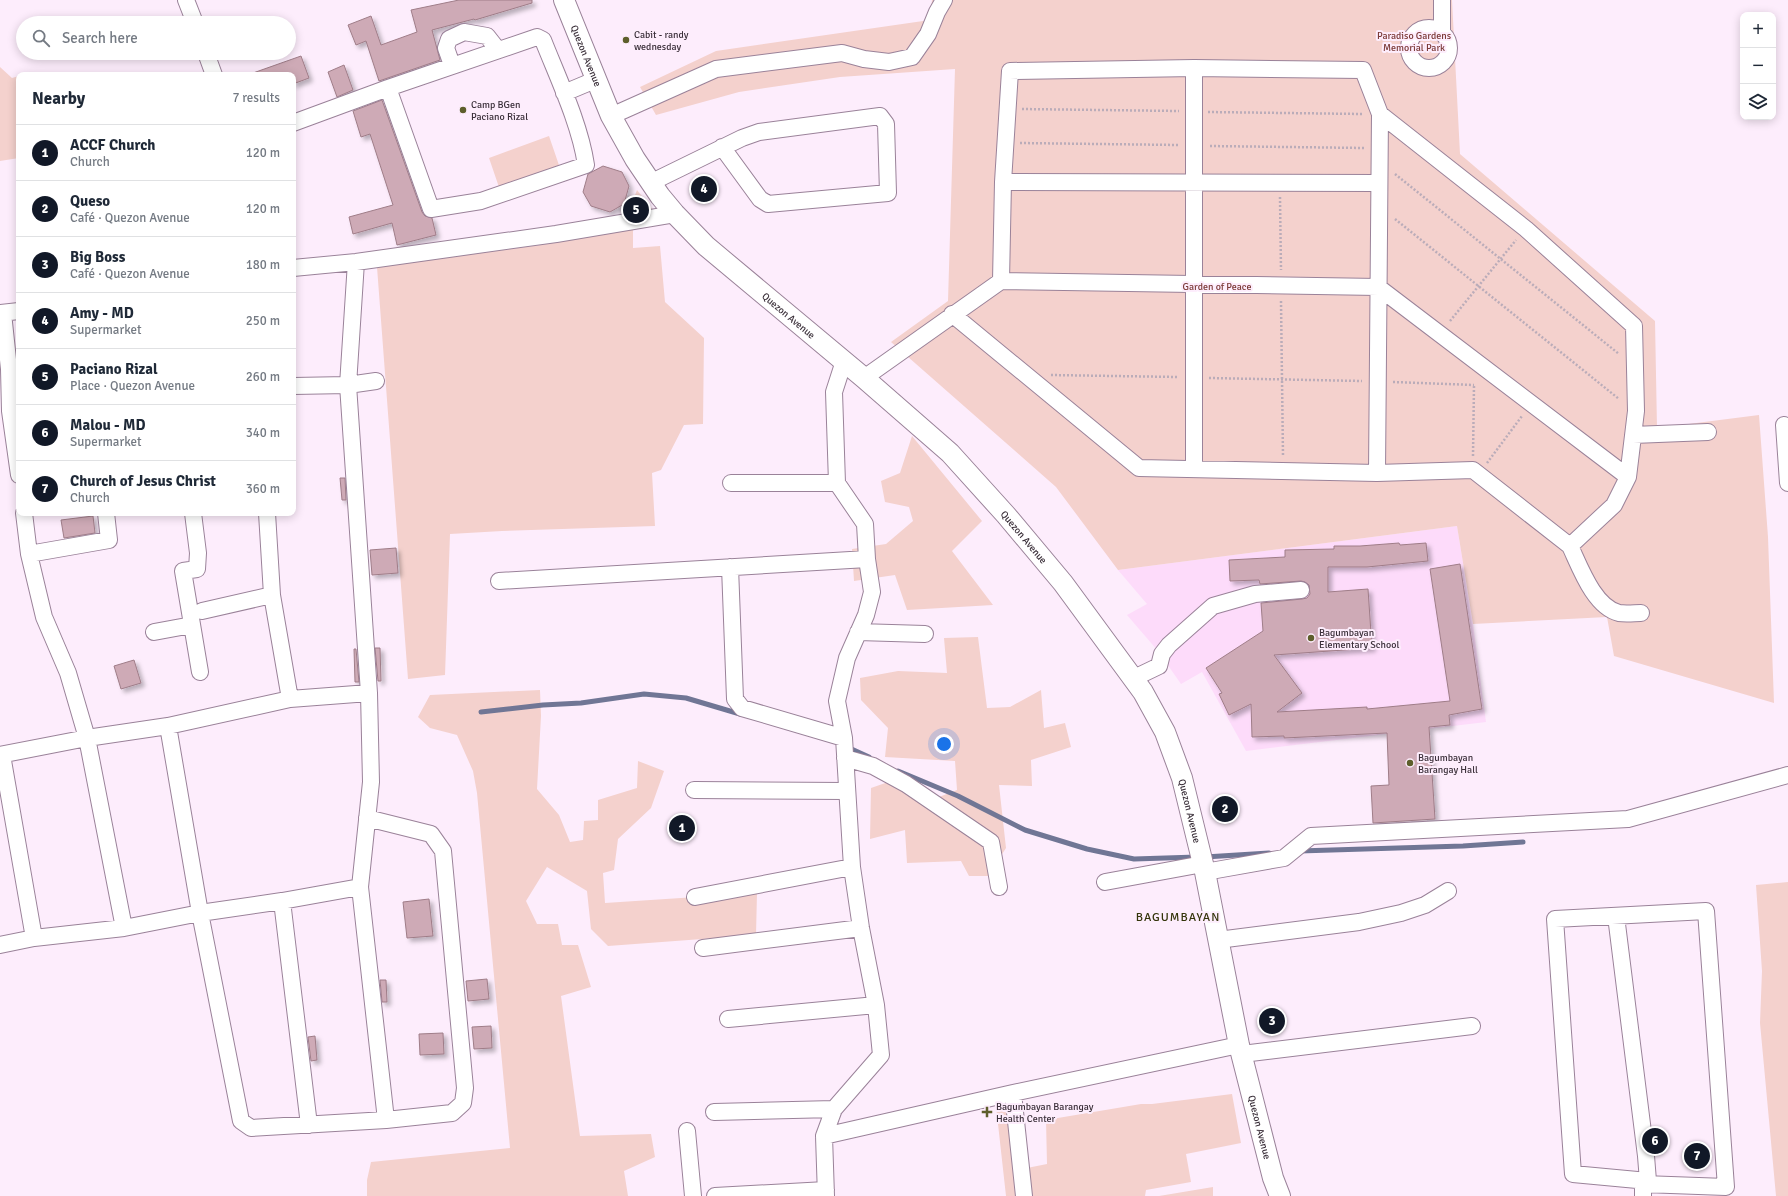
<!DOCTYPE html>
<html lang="en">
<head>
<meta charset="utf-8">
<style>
	body { margin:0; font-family:Signika,sans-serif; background:#f2f2f3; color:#1f2937 }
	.controls { position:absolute; right:12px; top:12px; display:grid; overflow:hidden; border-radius:8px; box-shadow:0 2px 10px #0003 }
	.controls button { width:36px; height:36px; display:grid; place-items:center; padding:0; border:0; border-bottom:1px solid #e0e1e3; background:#fff; color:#1f2937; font:20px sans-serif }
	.you { position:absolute; left:944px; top:744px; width:14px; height:14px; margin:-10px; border:3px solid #fff; border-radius:50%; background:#1a73e8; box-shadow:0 0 0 6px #1a73e833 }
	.badge { display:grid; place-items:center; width:26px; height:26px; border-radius:50%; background:#111827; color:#fff; font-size:13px; font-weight:700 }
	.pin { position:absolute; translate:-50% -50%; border:2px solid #fff; box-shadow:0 1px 4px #0006 }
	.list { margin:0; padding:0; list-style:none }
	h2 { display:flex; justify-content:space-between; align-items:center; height:52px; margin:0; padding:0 16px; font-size:17px }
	h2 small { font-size:13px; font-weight:400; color:#747a83 }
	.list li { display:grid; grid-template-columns:26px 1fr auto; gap:12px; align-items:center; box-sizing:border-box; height:56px; padding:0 16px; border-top:1px solid #e0e1e3 }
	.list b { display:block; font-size:15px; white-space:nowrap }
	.list p { margin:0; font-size:13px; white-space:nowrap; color:#747a83 }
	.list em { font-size:13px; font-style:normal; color:#747a83 }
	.icon { flex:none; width:22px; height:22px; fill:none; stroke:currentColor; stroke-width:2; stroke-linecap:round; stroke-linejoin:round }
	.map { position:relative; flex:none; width:1788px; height:1196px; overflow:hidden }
	.search { position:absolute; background:#fff; box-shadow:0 2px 10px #0003; left:16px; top:16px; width:280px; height:44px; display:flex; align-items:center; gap:10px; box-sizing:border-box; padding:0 14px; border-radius:22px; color:#747a83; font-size:15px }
	.panel { position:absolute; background:#fff; box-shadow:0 2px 10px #0003; left:16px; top:72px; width:280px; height:444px; border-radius:8px }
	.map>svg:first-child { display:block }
</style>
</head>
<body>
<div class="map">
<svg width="1788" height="1196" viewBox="0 0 1788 1196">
	<defs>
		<filter id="shadow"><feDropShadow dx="3.5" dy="3.5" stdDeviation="2" flood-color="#0004"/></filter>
	</defs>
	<rect width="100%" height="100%" fill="#fdedfc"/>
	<path fill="#fddbfa" d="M 1457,526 L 1473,624 L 1486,722 L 1246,751 L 1202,672 L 1181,684 L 1158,651 L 1127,615 L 1147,604 L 1118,570 Z"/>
	<path fill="#f4d1cd" d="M 932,0 L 1452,0 L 1460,154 L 1655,321 L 1657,428 L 1759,415 L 1768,537 L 1774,703 L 1614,656 L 1607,617 L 1473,624 L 1457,526 L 1118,570 L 1056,487 L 891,342 L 948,301 L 955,69 L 840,77 L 739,92 L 656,115 L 640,87 L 716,51 L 930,20 Z
		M 0,67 L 12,78 L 19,76 L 19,158 L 0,161 Z
		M 549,136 L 561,171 L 501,193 L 489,158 Z
		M 637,190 L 653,210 L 628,214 Z
		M 633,227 L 633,248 L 660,246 L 665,302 L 704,338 L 703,424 L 684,425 L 661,470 L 652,473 L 655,526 L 502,531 L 450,534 L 445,675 L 408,679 L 377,267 L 540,245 L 544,242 Z
		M 912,436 L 982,521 L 952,551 L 993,605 L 907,610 L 895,575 L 854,581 L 852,549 L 886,544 L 913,521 L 909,507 L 885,502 L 881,481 L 900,473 Z
		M 978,637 L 987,708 L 1010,707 L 1041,690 L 1044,728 L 1065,723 L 1071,747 L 1031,760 L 1032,786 L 999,785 L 1006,848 L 988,876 L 969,876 L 961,861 L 907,863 L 905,830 L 870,839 L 871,788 L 894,780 L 939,797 L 957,790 L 955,761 L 885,757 L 888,728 L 861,700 L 860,678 L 898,671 L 947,673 L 944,638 Z
		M 540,690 L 541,716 L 537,789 L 559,815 L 570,842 L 583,840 L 584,821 L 598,820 L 598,800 L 637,788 L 638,761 L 664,771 L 651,808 L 618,839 L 614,870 L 603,873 L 605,903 L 757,893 L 756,935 L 608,946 L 591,929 L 587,891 L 547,867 L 526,901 L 537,924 L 558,924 L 562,945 L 578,945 L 591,987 L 561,996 L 580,1136 L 651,1134 L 655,1157 L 624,1171 L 628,1196 L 367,1196 L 367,1180 L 371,1162 L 510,1148 L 477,793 L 473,771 L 457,735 L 430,728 L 418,717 L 430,695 Z
		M 1788,882 L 1788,1196 L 1776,1196 L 1760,1023 L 1762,971 L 1756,885 Z
		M 1232,1094 L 1241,1143 L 1186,1154 L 1191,1182 L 1146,1190 L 1145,1196 L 1006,1196 L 996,1106 L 1009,1100 L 1017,1170 L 1047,1164 L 1046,1120 L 1141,1104 L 1152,1104 Z
		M 1213,1187 L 1213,1196 L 1159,1196 Z"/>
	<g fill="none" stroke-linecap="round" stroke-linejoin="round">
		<path stroke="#707695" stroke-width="5" d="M 481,712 L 543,705 L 581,703 L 644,694 L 686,698 L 740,714
			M 847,747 L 869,757
			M 898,771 L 958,796 L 1025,830 L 1087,849 L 1134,859 L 1197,857
			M 1299,851 L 1463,846 L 1523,842
			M 1205,857 L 1269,853"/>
	</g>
	<path fill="#ceaab6" stroke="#9f7d88" filter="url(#shadow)" d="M 459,0 L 532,0 L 532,3 L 475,20 L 474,19 L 432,30 L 440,60 L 379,81 L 366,41 L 356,45 L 348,25 L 371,16 L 381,45 L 417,32 L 411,10 Z
		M 301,56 L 309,78 L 293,84 L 293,75 L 253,75 L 253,73 Z
		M 344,65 L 353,90 L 337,97 L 328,72 Z
		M 382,100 L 422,212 L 425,216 L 432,218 L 436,235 L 397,245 L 392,223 L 353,234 L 349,217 L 393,205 L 370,134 L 361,137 L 353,111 Z
		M 603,166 L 622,172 L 629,186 L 624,204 L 610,212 L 591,206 L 583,192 L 588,174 Z
		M 340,478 L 345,478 L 346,500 L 342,500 Z
		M 93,516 L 95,533 L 64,538 L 61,520 Z
		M 1399,543 L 1400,545 L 1426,543 L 1428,561 L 1367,567 L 1328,567 L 1328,592 L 1368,589 L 1372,648 L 1274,655 L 1302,693 L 1277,712 L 1367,707 L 1367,709 L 1450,701 L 1430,569 L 1460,564 L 1482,709 L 1449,715 L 1450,725 L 1429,727 L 1435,819 L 1373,823 L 1371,786 L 1389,785 L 1387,733 L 1284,738 L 1284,736 L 1252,737 L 1251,704 L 1229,715 L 1219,694 L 1222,693 L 1206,668 L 1263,631 L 1261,603 L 1302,599 L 1307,598 L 1310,594 L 1309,585 L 1305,582 L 1301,581 L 1260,584 L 1259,580 L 1230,581 L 1229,560 L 1285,557 L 1285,550 L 1334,549 L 1334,546 L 1360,546 Z
		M 396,548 L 398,573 L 372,575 L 370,550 Z
		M 375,648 L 380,648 L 381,681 L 378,681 Z
		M 354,649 L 356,649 L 359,682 L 355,682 Z
		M 134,660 L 141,683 L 121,689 L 114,666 Z
		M 429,899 L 433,936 L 407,938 L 403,902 Z
		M 487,979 L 489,999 L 468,1001 L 466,981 Z
		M 380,980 L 386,980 L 387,1002 L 382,1002 Z
		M 491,1026 L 492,1048 L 474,1049 L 472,1027 Z
		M 443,1033 L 444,1054 L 420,1055 L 419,1034 Z
		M 315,1036 L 317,1060 L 311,1061 L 308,1037 Z"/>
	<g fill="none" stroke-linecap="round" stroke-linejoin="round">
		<g stroke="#9a8299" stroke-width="18">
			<path id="minor" d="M 186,0 L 195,23
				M1409 48a20 20 0 1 1 40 0a20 20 0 1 1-40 0Z
				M 1442,33 L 1442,0
				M 206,53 L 214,75
				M 452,65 L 446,48 L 449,39 L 464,32 L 487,36 L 498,50
				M 1194,68 L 1194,469
				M 564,93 L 595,80
				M 611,116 L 716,69 L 842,53 L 864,59 L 889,62 L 912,57 L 928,34 L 937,12 L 944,0
				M 293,123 L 388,88 L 537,37 L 543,40 C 558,78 580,124 586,165 L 481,201 L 431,209 L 388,88
				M 1003,182 L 1379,183
				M 650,183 L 742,138 L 759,132 L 880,116 L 886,124 L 888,193 L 768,204 L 760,199 L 722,147
				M 356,262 L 348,385 L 369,693 L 371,782 L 360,887 L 386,1120
				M 293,268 L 356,262 L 556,234 L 675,214
				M 1001,281 L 1378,287 L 1628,477
				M 0,313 L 19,311
				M 3,313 L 9,369 L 10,411 L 19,475
				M 864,378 L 1001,281 L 1003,182 L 1010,71 L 1194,68 L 1363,70 L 1380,114 L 1526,229 L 1634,326 L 1636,411 L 1628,477 L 1614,505 L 1570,546 L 1473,470 L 1377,473 L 1139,468 L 952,314
				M 293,386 L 348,385 L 376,381
				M 1784,425 L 1788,483
				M 1633,435 L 1708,432
				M 1377,473 L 1380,114
				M 731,483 L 837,483
				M 24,513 L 29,554 L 44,617 L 68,673 L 87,738 L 124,928
				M 193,513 L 198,553 L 197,569 L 183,571 L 200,672
				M 267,513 L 272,595 L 290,699
				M 1570,546 C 1580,567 1594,607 1619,613 C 1626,614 1635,613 1641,613
				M 29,554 L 109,540 L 106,513
				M 730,567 L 735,699 L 742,708 L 844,738
				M 499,581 L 867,559
				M 202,611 L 272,595
				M 154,632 L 192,625
				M 858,632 L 925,634
				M 1134,678 L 1159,666 L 1162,654 L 1169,645 L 1213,606 L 1255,594 L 1301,590
				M 168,726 L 200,913 L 241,1121 L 251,1128 L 386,1120 L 452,1113 L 463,1103 L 465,1088 L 443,851 L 431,834 L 367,818
				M 0,755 L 87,738 L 168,726 L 290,699 L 369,693
				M 2,755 L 34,938
				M 845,758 L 873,766 L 906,784 L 991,842 L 999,887
				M 694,790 L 846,791
				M 1205,872 L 1284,858 L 1311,836 L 1628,819 L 1788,775
				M 1105,882 L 1203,864
				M 695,897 L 852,867
				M 282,901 L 309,1125
				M 1616,916 L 1646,1156 L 1648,1181 L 1643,1184 L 1643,1196
				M 1218,940 L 1359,922 L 1401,913 L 1425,905 L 1448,891
				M 0,945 L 34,938 L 124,928 L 200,913 L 282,901 L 360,887
				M 703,948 L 861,928
				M 728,1019 L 876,1005
				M 1242,1054 L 1472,1026
				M 1013,1093 L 1024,1196
				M 714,1112 L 834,1109
				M 687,1131 L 693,1196
				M 824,1136 L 1013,1093 L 1239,1045
				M 1643,1184 L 1726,1187 L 1706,911 L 1555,919 L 1573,1174 L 1648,1181
				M 715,1196 L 826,1190
				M 826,1196 L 824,1136 L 834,1109 L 881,1055 L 876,1005 L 861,928 L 852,867 L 844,738 L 837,701 L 847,658 L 866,615 L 872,592 L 867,559 L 865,524 L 837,483 L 834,392 L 844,361"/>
		</g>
		<g stroke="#9a8299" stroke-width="22">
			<g id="major">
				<path id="s1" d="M 564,0 L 611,116 L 635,159 L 660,196 L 675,214 L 706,246 L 864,378 L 950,453 L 1006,515 L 1063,583 L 1143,692 L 1165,732 L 1182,778 L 1205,872 L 1239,1045 L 1273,1178 L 1280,1196"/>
			</g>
		</g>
		<path stroke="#baacb9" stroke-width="2.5" stroke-dasharray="2 2" stroke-linecap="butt" d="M 1022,109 L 1179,111
			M 1208,112 L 1363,114
			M 1020,143 L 1179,145
			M 1210,146 L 1365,148
			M 1395,174 L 1619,354
			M 1280,197 L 1281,270
			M 1395,219 L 1619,399
			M 1281,301 L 1283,456
			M 1450,321 L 1516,240
			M 1051,375 L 1178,377
			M 1209,378 L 1362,381
			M 1393,382 L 1474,385
			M 1473,456 L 1474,385
			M 1487,463 L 1522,416"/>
		<use href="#minor" stroke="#fff" stroke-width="16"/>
		<use href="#major" stroke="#fff" stroke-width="20"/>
	</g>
	<g fill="#5d5e2b" stroke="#fdedfc" stroke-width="1.5">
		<circle cx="626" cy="40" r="4"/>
		<circle cx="463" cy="110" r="4"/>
		<circle cx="1311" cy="638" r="4"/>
		<circle cx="1410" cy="763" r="4"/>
		<path d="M985 1106h4v4h4v4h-4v4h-4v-4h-4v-4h4z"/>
	</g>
	<g text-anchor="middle" stroke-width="4" stroke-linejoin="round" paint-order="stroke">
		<g font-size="10" fill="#3a2f39" stroke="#fdedfc" text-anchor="start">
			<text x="634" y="38">Cabit - randy<tspan x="634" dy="12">wednesday</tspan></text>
			<text x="471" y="108">Camp BGen<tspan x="471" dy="12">Paciano Rizal</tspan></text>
			<text x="1319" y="636">Bagumbayan<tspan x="1319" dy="12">Elementary School</tspan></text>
			<text x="1418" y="761">Bagumbayan<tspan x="1418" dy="12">Barangay Hall</tspan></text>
			<text x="996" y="1110">Bagumbayan Barangay<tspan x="996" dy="12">Health Center</tspan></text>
		</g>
		<g font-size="10" fill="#7a3835" stroke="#fdedfc">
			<text x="1414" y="39">Paradiso Gardens<tspan x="1414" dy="12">Memorial Park</tspan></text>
			<text x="1217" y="290">Garden of Peace</text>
		</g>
		<g font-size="10" fill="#3a2f39" stroke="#fdedfc">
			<text dy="4" stroke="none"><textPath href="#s1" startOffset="60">Quezon Avenue</textPath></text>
			<text dy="4" stroke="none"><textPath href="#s1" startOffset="395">Quezon Avenue</textPath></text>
			<text dy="4" stroke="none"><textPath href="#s1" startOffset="719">Quezon Avenue</textPath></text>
			<text dy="4" stroke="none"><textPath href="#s1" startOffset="1043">Quezon Avenue</textPath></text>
			<text dy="4" stroke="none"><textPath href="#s1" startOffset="1367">Quezon Avenue</textPath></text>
		</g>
		<g font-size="12" letter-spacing="1" fill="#34340a" stroke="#fdedfc">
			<text x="1178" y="921">BAGUMBAYAN</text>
		</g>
	</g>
</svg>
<div class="controls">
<button>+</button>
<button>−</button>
<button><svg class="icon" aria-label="layers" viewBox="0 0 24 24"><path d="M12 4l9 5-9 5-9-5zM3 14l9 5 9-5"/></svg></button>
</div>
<div class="you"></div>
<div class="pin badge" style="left:682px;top:828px">1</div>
<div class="pin badge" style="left:1225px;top:809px">2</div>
<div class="pin badge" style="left:1272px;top:1021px">3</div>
<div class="pin badge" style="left:704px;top:189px">4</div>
<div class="pin badge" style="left:636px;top:210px">5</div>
<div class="pin badge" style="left:1655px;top:1141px">6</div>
<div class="pin badge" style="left:1697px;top:1156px">7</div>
<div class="search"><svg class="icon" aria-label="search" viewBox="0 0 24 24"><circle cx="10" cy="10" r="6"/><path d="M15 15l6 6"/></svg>Search here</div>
<section class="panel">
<h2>Nearby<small>7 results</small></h2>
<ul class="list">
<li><span class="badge">1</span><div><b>ACCF Church</b><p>Church</p></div><em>120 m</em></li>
<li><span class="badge">2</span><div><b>Queso</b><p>Café · Quezon Avenue</p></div><em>120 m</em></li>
<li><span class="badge">3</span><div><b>Big Boss</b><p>Café · Quezon Avenue</p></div><em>180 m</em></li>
<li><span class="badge">4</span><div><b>Amy - MD</b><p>Supermarket</p></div><em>250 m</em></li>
<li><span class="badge">5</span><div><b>Paciano Rizal</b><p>Place · Quezon Avenue</p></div><em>260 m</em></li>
<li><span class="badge">6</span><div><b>Malou - MD</b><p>Supermarket</p></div><em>340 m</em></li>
<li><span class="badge">7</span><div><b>Church of Jesus Christ</b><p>Church</p></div><em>360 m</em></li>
</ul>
</section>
</div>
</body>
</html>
